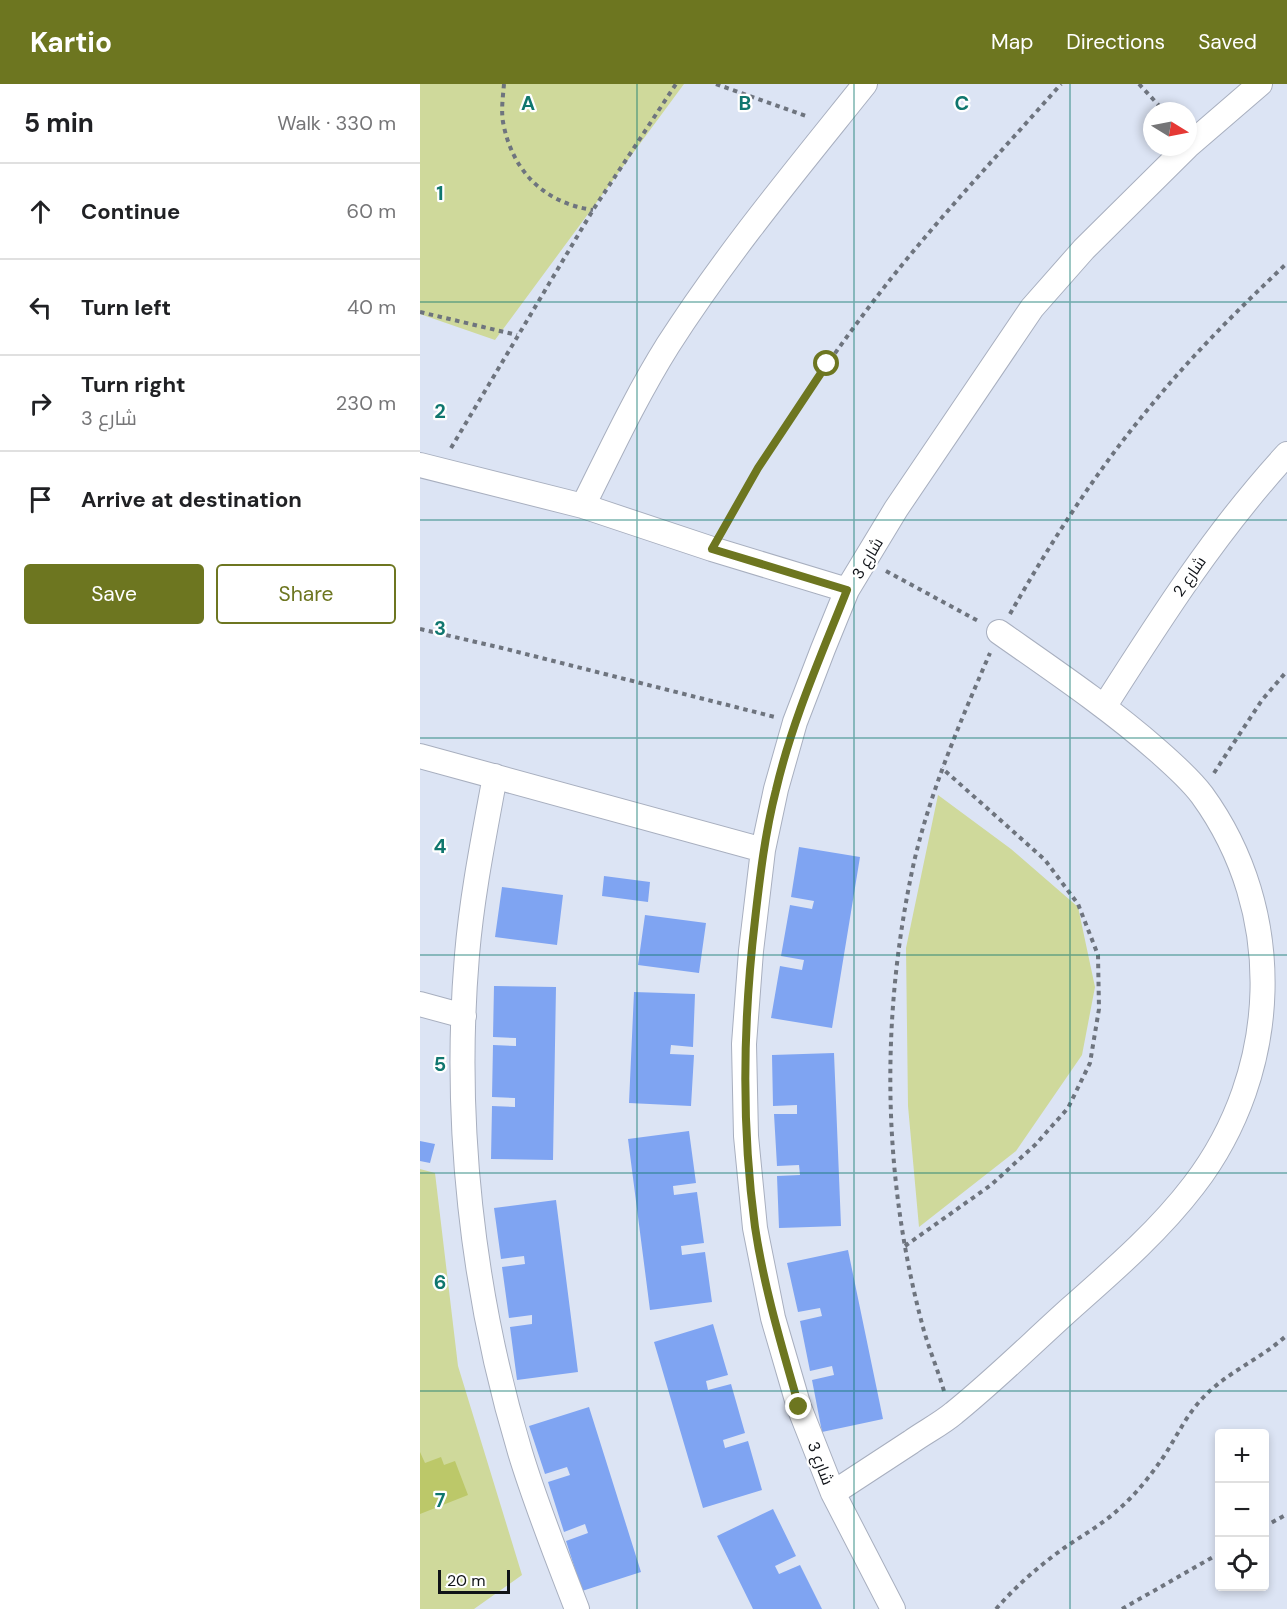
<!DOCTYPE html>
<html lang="en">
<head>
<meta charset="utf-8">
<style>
	body { margin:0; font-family:"DM Sans",Cairo,sans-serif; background:#f2f2f2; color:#202124 }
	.controls { position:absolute; right:18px; bottom:18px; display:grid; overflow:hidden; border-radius:6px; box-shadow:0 3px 9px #0003 }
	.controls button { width:54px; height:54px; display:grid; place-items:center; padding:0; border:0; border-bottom:2px solid #e0e0e0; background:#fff; color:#202124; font:30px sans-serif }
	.compass { position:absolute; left:723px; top:18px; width:54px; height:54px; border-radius:50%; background:#fff; box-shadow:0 3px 9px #0003; rotate:100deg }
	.scale { position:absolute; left:18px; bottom:15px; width:72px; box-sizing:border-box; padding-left:6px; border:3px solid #101318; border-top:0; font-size:16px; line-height:21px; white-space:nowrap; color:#101318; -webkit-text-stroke:4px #fff; paint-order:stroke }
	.stop { position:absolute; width:18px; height:18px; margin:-14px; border:4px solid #6d7620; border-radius:50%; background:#fff }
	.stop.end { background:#6d7620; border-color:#fff; box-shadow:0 2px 6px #0008 }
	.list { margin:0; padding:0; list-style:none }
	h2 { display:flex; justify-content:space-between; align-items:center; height:78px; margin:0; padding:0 24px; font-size:26px }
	h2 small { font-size:20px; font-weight:400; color:#757577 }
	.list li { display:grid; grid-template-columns:39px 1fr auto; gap:18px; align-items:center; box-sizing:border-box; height:96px; padding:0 24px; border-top:2px solid #e0e0e0 }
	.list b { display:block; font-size:22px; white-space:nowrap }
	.list p { margin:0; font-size:20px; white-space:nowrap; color:#757577 }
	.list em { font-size:20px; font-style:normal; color:#757577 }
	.actions { display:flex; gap:12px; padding:18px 24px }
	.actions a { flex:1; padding:14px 0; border:2px solid #6d7620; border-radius:6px; text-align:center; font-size:21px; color:#6d7620 }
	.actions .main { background:#6d7620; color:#fff }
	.icon { flex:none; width:33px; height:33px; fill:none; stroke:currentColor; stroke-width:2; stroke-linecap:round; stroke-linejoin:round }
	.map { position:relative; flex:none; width:867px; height:1525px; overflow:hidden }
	header { display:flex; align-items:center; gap:36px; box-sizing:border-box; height:84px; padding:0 30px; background:#6d7620; color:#fff }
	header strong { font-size:28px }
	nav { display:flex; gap:33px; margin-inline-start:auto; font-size:21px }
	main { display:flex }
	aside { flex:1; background:#fff }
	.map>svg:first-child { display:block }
</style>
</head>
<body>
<header>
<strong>Kartio</strong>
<nav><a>Map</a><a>Directions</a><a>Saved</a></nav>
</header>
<main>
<aside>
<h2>5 min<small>Walk · 330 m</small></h2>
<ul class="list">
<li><svg class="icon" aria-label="ahead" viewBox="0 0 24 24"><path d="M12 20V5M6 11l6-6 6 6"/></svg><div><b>Continue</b></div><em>60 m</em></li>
<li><svg class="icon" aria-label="left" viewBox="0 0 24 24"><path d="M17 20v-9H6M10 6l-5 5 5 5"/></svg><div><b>Turn left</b></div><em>40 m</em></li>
<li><svg class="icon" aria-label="right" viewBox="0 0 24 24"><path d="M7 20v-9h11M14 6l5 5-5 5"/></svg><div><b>Turn right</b><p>شارع 3</p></div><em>230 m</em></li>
<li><svg class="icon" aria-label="arrive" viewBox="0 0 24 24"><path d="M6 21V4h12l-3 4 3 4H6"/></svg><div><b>Arrive at destination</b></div></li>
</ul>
<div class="actions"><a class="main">Save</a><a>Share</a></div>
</aside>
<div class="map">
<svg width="867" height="1525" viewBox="0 0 867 1525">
	<rect width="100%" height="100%" fill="#dce4f4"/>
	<path fill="#cfd99b" d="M 0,0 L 264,0 L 75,256 L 0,230 Z
		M 518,711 L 591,765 L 658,823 L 675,903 L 662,971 L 596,1067 L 499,1143 L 488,1022 L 486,864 Z
		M 0,1085 L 15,1089 L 38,1282 L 102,1491 L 54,1525 L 0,1525 Z"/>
	<path fill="#bcc869" d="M 0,1368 L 5,1379 L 21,1373 L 24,1381 L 35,1377 L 48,1411 L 0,1430 Z"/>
	<path fill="#7fa4f2" d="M 379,763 L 440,773 L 412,944 L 351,934 L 360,882 L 382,886 L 384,876 L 361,872 L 370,821 L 392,825 L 394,817 L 371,813 Z
		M 184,792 L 230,798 L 228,818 L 182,812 Z
		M 82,803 L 143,811 L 137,861 L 75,853 Z
		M 225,831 L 286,839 L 279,889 L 218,881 Z
		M 74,902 L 136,903 L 133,1076 L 71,1075 L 72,1022 L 95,1023 L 95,1014 L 72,1013 L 73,961 L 96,962 L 96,954 L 73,953 Z
		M 214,908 L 275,910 L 273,963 L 251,961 L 250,970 L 274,971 L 271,1022 L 209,1019 Z
		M 414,969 L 421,1142 L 359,1144 L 357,1092 L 380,1091 L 379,1081 L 357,1082 L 354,1030 L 377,1030 L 377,1021 L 353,1022 L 352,971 Z
		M 269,1047 L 276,1099 L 253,1102 L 254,1111 L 277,1108 L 284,1159 L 261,1162 L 262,1171 L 285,1168 L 292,1218 L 230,1226 L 208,1055 Z
		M 0,1057 L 15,1060 L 10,1079 L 0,1077 Z
		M 136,1116 L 158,1288 L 97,1296 L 90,1243 L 112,1240 L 112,1231 L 89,1234 L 82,1183 L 105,1180 L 104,1172 L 81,1175 L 74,1124 Z
		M 428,1166 L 463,1335 L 402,1348 L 392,1296 L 414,1291 L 412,1282 L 390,1287 L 380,1237 L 402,1232 L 400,1224 L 378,1228 L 367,1179 Z
		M 293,1240 L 308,1291 L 286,1297 L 288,1306 L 311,1300 L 325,1349 L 303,1356 L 305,1364 L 328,1357 L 342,1406 L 283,1424 L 234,1258 Z
		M 169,1323 L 221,1488 L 162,1507 L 146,1457 L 168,1449 L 165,1440 L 144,1448 L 128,1398 L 150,1391 L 147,1383 L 125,1390 L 109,1342 Z
		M 353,1425 L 376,1472 L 355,1482 L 359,1490 L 380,1481 L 402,1525 L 333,1525 L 297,1452 Z"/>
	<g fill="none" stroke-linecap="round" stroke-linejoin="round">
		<g stroke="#a8afbf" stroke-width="26">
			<path id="street" d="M 768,62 L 840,0
				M 0,381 L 163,422 L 292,465 L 427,506
				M 163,422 C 190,368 216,312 248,261 C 307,169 377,85 445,0
				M 684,623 C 740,535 796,447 867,370
				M 0,672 L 343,766
				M 75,692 C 64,752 52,811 47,871 C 33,1036 52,1209 100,1368 C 116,1421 137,1473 157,1525
				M 0,920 L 44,932
				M 413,1409 C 439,1392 465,1375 491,1358 C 505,1348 521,1340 534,1329 C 575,1296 612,1259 651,1224 C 694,1186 739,1147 774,1101 C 861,987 867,828 782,711 C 770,695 753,680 737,666 C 688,623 633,586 579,548
				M 473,1525 L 413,1409 L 379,1323 L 353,1234 L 335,1144 L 326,1052 L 324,960 L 331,867 L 343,766 L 356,705 L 375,638 L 403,565 L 427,506 L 476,425 L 612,224 L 664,165 L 767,63"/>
		</g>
		<path stroke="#6e747e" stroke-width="4" stroke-dasharray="4.5 4.5" stroke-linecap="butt" d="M 84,0 C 83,12 81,26 83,38 C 92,87 124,119 173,126
			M 296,0 L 389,33
			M 719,0 L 744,27
			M 0,228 L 97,251
			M 31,364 L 173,126 L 256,0
			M 304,444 C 346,370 392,299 443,231 C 503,150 574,76 641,0
			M 466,487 L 560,538
			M 590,530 C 632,456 679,383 734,318 C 775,268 821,223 867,179
			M 0,545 L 82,564 L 355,633
			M 794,689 L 842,616 L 867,587
			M 485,1162 L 571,1101 L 616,1060 L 648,1024 L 670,979 L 679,925 L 678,871 L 658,820 L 625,776 L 522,684
			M 524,1307 C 518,1287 510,1267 504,1247 C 462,1094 460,933 494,778 C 511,705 541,636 570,569
			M 844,1443 L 867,1430
			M 576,1525 C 596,1502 619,1482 644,1464 C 663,1451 683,1440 700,1424 C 716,1410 730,1392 742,1375 C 755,1356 764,1335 780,1317 C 804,1289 840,1276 867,1251
			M 702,1525 L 800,1469"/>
		<use href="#street" stroke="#fff" stroke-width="24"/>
	</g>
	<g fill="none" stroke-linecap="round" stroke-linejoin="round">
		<path stroke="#6d7620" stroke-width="8" d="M 379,1323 C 362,1263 344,1204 335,1143 C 321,1040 323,938 335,836 C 340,792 345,749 356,706 C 372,637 401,572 427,506 L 292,465 L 338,384 L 407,280"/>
	</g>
	<path fill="none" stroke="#0f766e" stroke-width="1.5" stroke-opacity="0.55" d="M 217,0 L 217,1525M 434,0 L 434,1525M 650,0 L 650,1525M 0,218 L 867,218M 0,436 L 867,436M 0,654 L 867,654M 0,871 L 867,871M 0,1089 L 867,1089M 0,1307 L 867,1307"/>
	<g text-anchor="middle" stroke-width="4.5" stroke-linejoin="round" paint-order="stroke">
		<g font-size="16" fill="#101318" stroke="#fff">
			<text transform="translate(447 474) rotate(-59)" y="6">شارع 3</text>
			<text transform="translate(769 492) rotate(-55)" y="6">شارع 2</text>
			<text transform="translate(401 1379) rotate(69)" y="6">شارع 3</text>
		</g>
	</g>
	<g font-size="20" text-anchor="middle" font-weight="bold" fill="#0f766e" stroke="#fff" stroke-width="4.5" stroke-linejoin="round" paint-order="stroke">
		<text x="108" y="26">A</text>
		<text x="325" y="26">B</text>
		<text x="542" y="26">C</text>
		<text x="20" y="116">1</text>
		<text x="20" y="334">2</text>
		<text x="20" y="551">3</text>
		<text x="20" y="769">4</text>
		<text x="20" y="987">5</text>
		<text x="20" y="1205">6</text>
		<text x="20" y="1423">7</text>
	</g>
</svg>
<div class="controls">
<button>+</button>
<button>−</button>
<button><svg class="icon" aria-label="locate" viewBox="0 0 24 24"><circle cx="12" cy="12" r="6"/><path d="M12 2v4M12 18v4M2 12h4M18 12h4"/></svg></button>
</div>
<svg class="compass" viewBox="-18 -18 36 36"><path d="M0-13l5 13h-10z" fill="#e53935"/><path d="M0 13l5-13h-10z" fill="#757577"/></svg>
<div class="scale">20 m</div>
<div class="stop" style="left:407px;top:280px"></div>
<div class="stop end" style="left:379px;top:1323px"></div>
</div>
</main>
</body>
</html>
